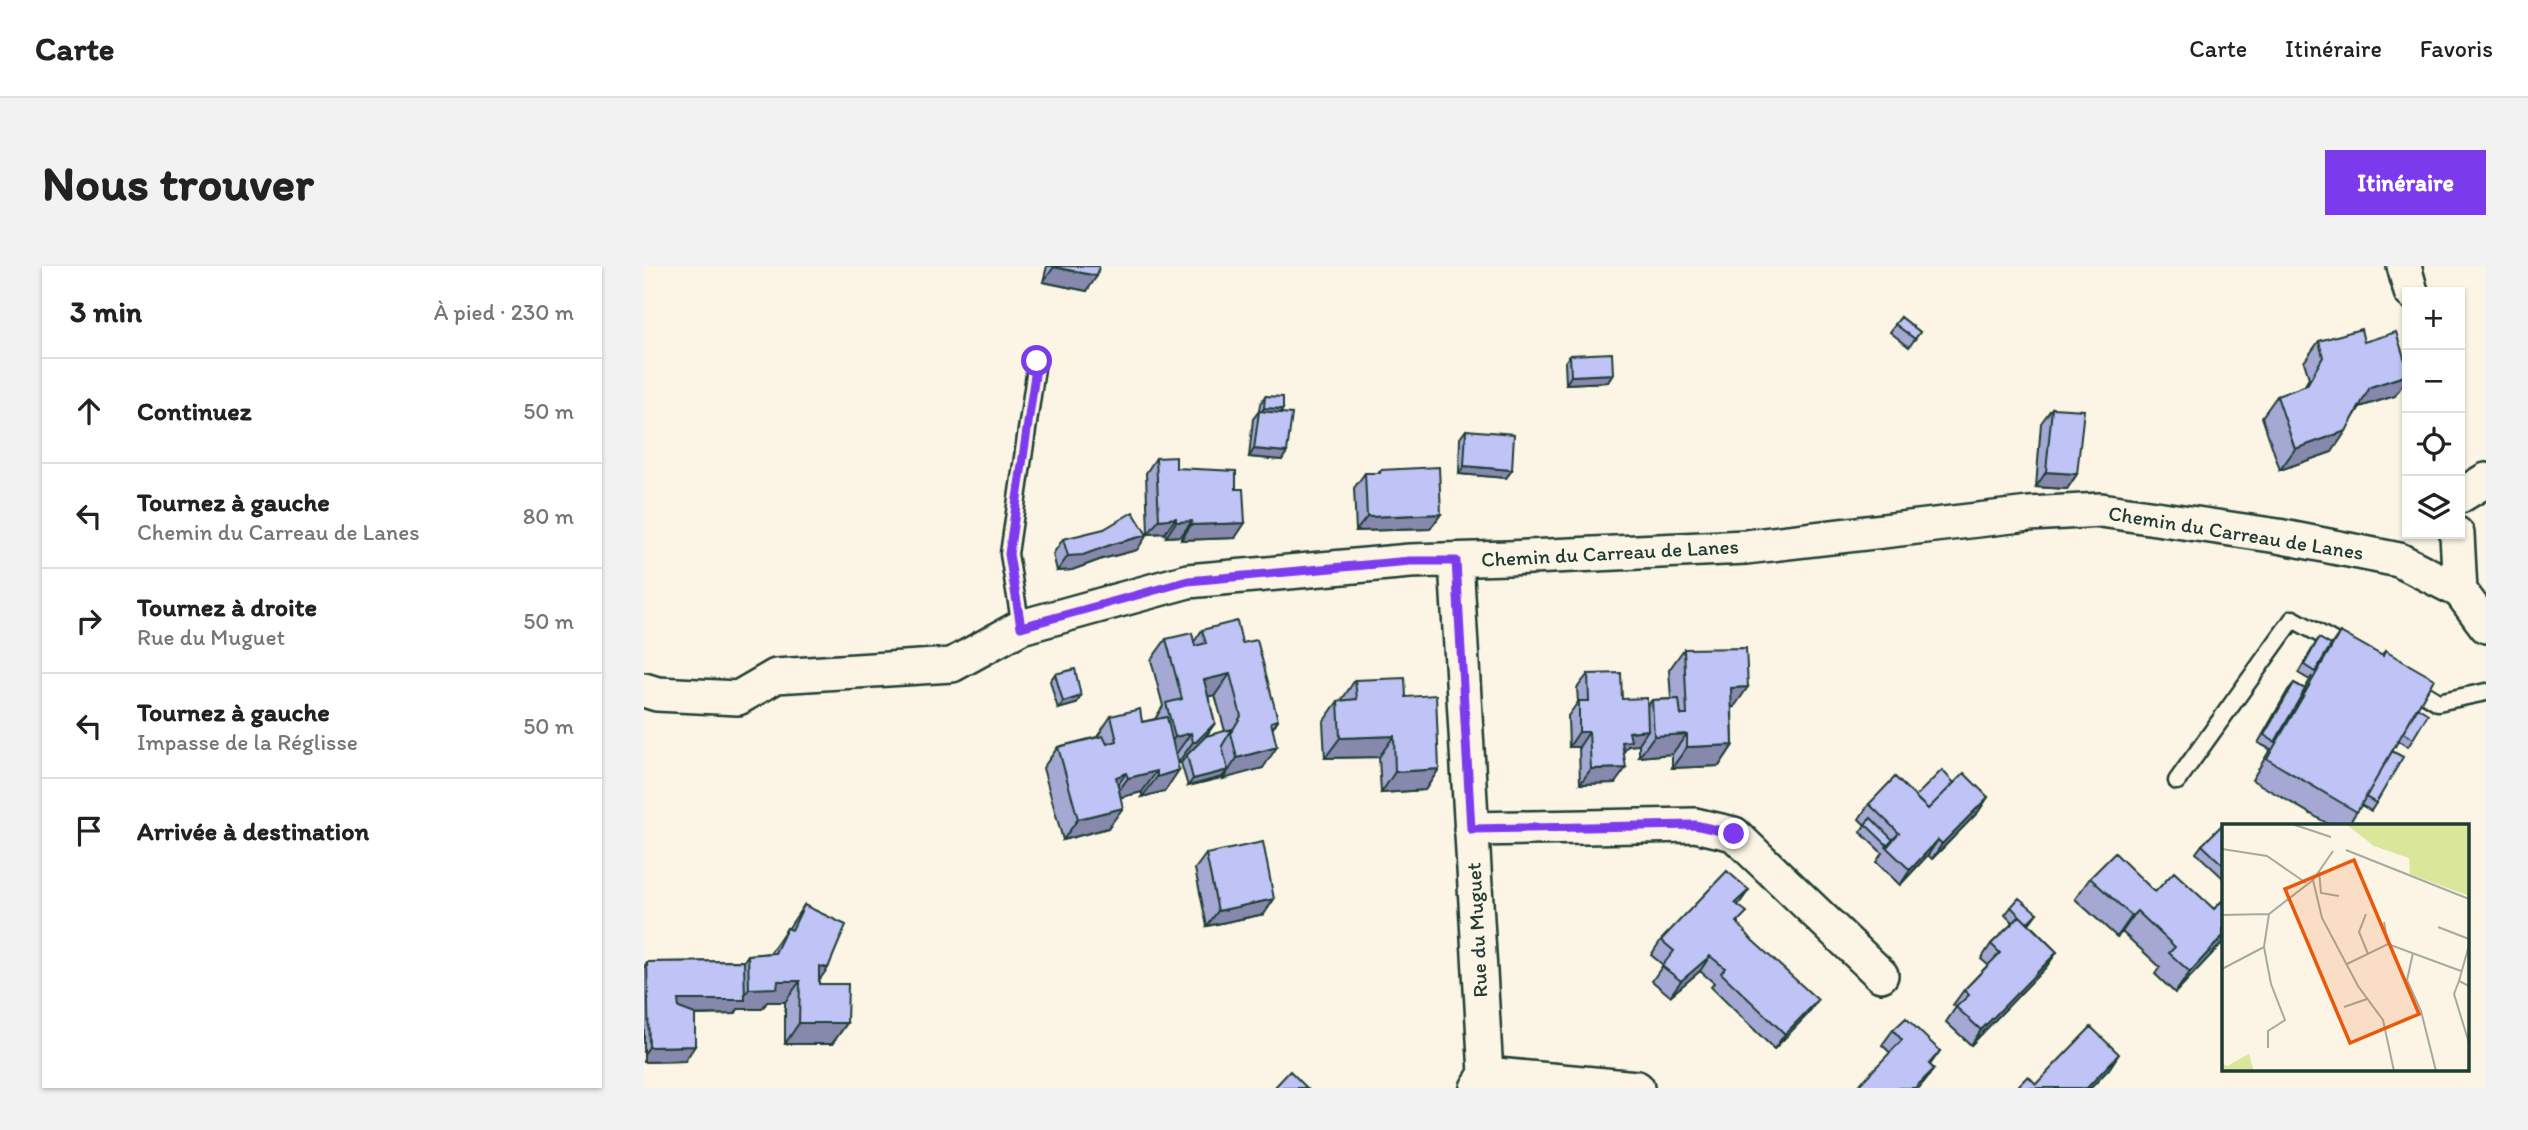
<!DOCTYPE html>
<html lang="fr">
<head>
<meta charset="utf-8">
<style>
	body { margin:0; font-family:Itim,sans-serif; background:#f2f2f2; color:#222 }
	.controls { position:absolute; right:21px; top:21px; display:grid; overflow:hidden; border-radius:0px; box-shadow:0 2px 5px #0004 }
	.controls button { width:63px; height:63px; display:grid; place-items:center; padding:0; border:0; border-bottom:2px solid #e0e0e0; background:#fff; color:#222; font:35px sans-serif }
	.stop { position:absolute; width:21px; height:21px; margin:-16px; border:5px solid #7c3aed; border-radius:50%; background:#fff }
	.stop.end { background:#7c3aed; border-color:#fff; box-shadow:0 2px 7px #0008 }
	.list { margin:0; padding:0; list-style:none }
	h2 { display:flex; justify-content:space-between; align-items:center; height:91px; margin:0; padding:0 28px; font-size:30px }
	h2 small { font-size:23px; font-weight:400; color:#767676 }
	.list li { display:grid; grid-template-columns:46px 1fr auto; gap:21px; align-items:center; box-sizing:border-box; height:105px; padding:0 28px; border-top:2px solid #e0e0e0 }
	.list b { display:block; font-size:26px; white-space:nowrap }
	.list p { margin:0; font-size:23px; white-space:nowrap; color:#767676 }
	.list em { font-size:23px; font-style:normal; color:#767676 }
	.icon { flex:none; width:38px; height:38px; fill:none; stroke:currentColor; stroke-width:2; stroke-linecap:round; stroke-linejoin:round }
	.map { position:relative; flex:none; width:1842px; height:822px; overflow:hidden; border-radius:0px }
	header { display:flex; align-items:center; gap:42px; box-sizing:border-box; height:98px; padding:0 35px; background:#fff; border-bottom:2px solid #e0e0e0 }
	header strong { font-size:33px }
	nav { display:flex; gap:38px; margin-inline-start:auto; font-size:24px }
	.intro { display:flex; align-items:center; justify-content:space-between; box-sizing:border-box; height:168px; padding:0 42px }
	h1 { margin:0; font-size:49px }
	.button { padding:18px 32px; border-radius:0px; background:#7c3aed; color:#fff; font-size:24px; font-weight:700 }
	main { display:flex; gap:42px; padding:0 42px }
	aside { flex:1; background:#fff; border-radius:0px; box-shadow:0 2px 5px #0004 }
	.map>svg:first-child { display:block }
</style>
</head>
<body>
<header>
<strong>Carte</strong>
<nav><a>Carte</a><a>Itinéraire</a><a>Favoris</a></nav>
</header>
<div class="intro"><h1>Nous trouver</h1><a class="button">Itinéraire</a></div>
<main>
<aside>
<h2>3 min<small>À pied · 230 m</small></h2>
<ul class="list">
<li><svg class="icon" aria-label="ahead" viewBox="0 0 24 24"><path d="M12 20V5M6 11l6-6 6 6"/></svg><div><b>Continuez</b></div><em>50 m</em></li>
<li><svg class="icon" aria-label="left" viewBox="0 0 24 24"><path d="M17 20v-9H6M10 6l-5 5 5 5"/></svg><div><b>Tournez à gauche</b><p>Chemin du Carreau de Lanes</p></div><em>80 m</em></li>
<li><svg class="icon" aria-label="right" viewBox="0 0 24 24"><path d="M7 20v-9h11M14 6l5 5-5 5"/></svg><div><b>Tournez à droite</b><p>Rue du Muguet</p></div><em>50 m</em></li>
<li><svg class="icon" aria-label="left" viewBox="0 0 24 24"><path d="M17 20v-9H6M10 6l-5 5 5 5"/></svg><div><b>Tournez à gauche</b><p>Impasse de la Réglisse</p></div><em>50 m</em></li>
<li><svg class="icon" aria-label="arrive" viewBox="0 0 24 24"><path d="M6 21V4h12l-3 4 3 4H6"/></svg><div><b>Arrivée à destination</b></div></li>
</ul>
</aside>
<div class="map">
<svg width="1842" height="822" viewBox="0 0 1842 822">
	<rect width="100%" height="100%" fill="#fcf5e5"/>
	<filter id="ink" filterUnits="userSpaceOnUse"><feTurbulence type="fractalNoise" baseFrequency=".0143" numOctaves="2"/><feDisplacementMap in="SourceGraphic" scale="14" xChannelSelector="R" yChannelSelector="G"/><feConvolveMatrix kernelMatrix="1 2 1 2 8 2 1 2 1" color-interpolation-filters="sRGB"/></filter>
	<g filter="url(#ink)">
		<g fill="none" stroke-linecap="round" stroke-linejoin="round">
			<g stroke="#1f3d34" stroke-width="21">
				<path id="service" d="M 377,361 L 365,288 L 393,95
					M 1763,417 L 1794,436 L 1842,426
					M 1533,515 L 1649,353 L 1707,385"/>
			</g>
			<g stroke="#1f3d34" stroke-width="38">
				<path id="minor" d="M 1760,0 L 1767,26
					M 1816,230 L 1842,214
					M 1813,268 L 1816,325 L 1842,360
					M 812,295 L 842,808 L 833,822
					M 0,424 L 13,428 L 94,432 L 132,410 L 308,399 L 377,361 L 544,315 L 766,295 L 864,292 L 1102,281 L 1385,248 L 1457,244 L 1634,270 L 1755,294 L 1816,325
					M 827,563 L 1051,559 L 1090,568 L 1237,709
					M 842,808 L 993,822"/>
			</g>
			<use href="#service" stroke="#fcf5e5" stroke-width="16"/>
			<use href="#minor" stroke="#fcf5e5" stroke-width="33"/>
		</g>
		<path fill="#a4a8d3" stroke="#1f3d34" stroke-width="2" fill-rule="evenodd" d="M 403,0 L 455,0 L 443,25 L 399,16 Z
			M 1257,51 L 1276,66 L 1265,81 L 1246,66 Z
			M 1675,75 L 1720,76 L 1751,130 L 1716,141 L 1688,186 L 1636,204 L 1618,151 L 1633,130 L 1660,121 L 1665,112 L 1660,96 Z
			M 926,89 L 969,108 L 964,116 L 922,118 L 921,96 Z
			M 621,130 L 637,147 L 638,194 L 605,191 L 609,153 L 615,145 L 616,138 Z
			M 1408,142 L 1433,208 L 1423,223 L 1392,221 L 1397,157 Z
			M 822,164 L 868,204 L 862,212 L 815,208 L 816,172 Z
			M 512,192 L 532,202 L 591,272 L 537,274 L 537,270 L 522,271 L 521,267 L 504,268 L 502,207 Z
			M 737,204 L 797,248 L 786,263 L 712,265 L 710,222 L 721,207 L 734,207 Z
			M 419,273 L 493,284 L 458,293 L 428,304 L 413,305 L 409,288 Z
			M 558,364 L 598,377 L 634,454 L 629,462 L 619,502 L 544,520 L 537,497 L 534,497 L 532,488 L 521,525 L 498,531 L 498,526 L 477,531 L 464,562 L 419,574 L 399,502 L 414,481 L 453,471 L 467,450 L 498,456 L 511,453 L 519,440 L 507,394 L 522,373 L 550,376 ZM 571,429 L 581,465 L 562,470 L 571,457 L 564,430 Z
			M 1696,366 L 1738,390 L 1741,385 L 1773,441 L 1769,473 L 1764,481 L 1754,475 L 1748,485 L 1732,537 L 1727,545 L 1717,539 L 1704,559 L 1686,559 L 1608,514 L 1627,482 L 1626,483 L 1614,477 L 1644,424 L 1650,417 L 1661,423 L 1668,410 L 1666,414 L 1654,407 L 1670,380 L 1675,372 L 1687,379 Z
			M 1040,383 L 1090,441 L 1088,442 L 1089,479 L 1075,500 L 1028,502 L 1028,488 L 995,491 L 995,478 L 984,480 L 979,486 L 971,517 L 936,518 L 935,481 L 925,481 L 924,450 L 934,436 L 933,422 L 944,408 L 978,433 L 1003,440 L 1008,434 L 1027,433 L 1025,404 Z
			M 411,408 L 437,430 L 432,438 L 414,443 L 406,415 Z
			M 711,414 L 762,431 L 795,503 L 781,524 L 737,527 L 735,491 L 681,492 L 679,456 L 694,435 L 697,435 Z
			M 1310,517 L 1344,531 L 1334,546 L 1288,593 L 1284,589 L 1256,619 L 1232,596 L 1238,587 L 1216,566 L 1221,559 L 1215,553 L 1225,538 L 1271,531 Z
			M 1579,562 L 1579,612 L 1552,587 L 1558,579 Z
			M 562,588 L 630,633 L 620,648 L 563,660 L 551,603 Z
			M 1446,612 L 1511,626 L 1570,643 L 1579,634 L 1579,676 L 1531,727 L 1511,708 L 1516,701 L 1478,666 L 1473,671 L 1431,633 Z
			M 160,639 L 175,718 L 203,757 L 188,778 L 141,778 L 141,736 L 123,736 L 118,743 L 94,743 L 91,748 L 51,749 L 41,795 L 0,796 L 0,701 L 3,696 L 100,695 L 104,689 L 126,687 L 143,662 L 144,663 Z
			M 1094,639 L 1095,658 L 1163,749 L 1130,783 L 1067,721 L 1070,717 L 1056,705 L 1026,730 L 1008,715 L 1019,699 L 1007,689 L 1017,674 Z
			M 1367,641 L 1393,647 L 1385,658 L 1413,686 L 1402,701 L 1327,779 L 1302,756 L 1312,741 L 1309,739 L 1320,724 L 1344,699 L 1337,693 L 1347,678 L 1369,657 L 1361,649 Z
			M 1249,764 L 1296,785 L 1286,799 L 1290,803 L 1279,817 L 1238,779 Z"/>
		<path fill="#8688ac" stroke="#1f3d34" stroke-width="2" d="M 410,1 L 453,10 L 443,25 L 399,16 Z
			M 969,108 L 964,116 L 922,118 L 927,110 Z
			M 1763,109 L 1763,112 L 1751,130 L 1712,142 L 1726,121 Z
			M 620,142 L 639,143 L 634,151 L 615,150 Z
			M 1702,165 L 1688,186 L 1636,204 L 1651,183 Z
			M 610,183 L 643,186 L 638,194 L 605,191 Z
			M 820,200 L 868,204 L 862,212 L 815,208 Z
			M 1402,206 L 1433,208 L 1423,223 L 1392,221 Z
			M 797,248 L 786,263 L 712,265 L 723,251 Z
			M 532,252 L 521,267 L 504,268 L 515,254 Z
			M 548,255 L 537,270 L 522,271 L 532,256 Z
			M 601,257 L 591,272 L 537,274 L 547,259 Z
			M 503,269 L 493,284 L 458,293 L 428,304 L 413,305 L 424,290 Z
			M 586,408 L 571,429 L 545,435 L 560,414 Z
			M 1104,421 L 1090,441 L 1072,443 L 1087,422 Z
			M 437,430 L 432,438 L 414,443 L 419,436 Z
			M 571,457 L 556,478 L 543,489 L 537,497 L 534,497 L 549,476 Z
			M 1004,464 L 994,479 L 984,480 L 977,490 L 968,491 L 985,466 Z
			M 935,466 L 945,466 L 935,481 L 925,481 Z
			M 547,467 L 532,488 L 517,492 L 531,471 Z
			M 1043,468 L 1028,488 L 995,491 L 1010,470 Z
			M 750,470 L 735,491 L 681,492 L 696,472 Z
			M 1089,479 L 1075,500 L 1028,502 L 1043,481 Z
			M 633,481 L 619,502 L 579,513 L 593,492 Z
			M 982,502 L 971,517 L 936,518 L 947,503 Z
			M 795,503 L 781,524 L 737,527 L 751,506 Z
			M 535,504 L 521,525 L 498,531 L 513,511 Z
			M 584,504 L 578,511 L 544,520 L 549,513 Z
			M 513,505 L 498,526 L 469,533 L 484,512 Z
			M 482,507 L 468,528 L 472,511 Z
			M 1344,531 L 1334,546 L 1288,593 L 1298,578 Z
			M 479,542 L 464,562 L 419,574 L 434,553 Z
			M 1294,574 L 1284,589 L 1256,619 L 1266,604 Z
			M 1105,624 L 1095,638 L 1081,651 L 1091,637 Z
			M 630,633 L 620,648 L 563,660 L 574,645 Z
			M 1493,645 L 1478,666 L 1473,671 L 1488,650 Z
			M 1579,670 L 1579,676 L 1531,727 L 1546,706 Z
			M 1413,686 L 1402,701 L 1327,779 L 1337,764 Z
			M 1066,690 L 1056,705 L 1026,730 L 1037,715 Z
			M 175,700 L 184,702 L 169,723 Z
			M 134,715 L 156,715 L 141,736 L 123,736 L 118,743 L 94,743 L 91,748 L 23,749 L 34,734 L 97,734 L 105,723 Z
			M 1174,734 L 1163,749 L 1130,783 L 1141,768 Z
			M 155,757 L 203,757 L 188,778 L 141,778 Z
			M 51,780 L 41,795 L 0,796 L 0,788 L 5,781 Z
			M 1475,788 L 1465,803 L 1447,822 L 1443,822 Z
			M 1290,803 L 1279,817 L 1275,822 L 1271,822 Z"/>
		<path fill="#bfc3f5" stroke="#1f3d34" stroke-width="2" d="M 410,0 L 455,0 L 453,10 L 410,1 Z
			M 1257,51 L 1276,66 L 1271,73 L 1251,58 Z
			M 1717,63 L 1720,76 L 1752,66 L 1763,101 L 1763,109 L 1726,121 L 1702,165 L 1651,183 L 1633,130 L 1663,119 L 1679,91 L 1675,75 Z
			M 968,87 L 969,108 L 927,110 L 926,89 Z
			M 621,130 L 639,131 L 639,143 L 620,142 Z
			M 1408,142 L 1440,144 L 1433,208 L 1402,206 Z
			M 615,145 L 648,148 L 643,186 L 610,183 Z
			M 822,164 L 870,168 L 868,204 L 820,200 Z
			M 532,191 L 532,202 L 592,205 L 592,223 L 599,223 L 601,257 L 547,259 L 548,255 L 532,256 L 532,252 L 515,254 L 512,192 Z
			M 795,201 L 797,248 L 723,251 L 721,207 L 736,207 L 737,204 Z
			M 489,246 L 503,269 L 469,278 L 439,289 L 424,290 L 419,273 L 460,263 Z
			M 593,355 L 598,377 L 613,374 L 634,454 L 627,456 L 633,481 L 593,492 L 587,467 L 597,450 L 586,408 L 560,414 L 571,457 L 552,476 L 549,476 L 547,467 L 531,471 L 522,437 L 538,433 L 522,373 L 548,367 L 551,380 L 562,377 L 558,364 Z
			M 1696,366 L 1739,390 L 1741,385 L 1790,413 L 1713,546 L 1623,493 Z
			M 1675,372 L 1687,379 L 1671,406 L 1660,399 Z
			M 1102,382 L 1104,421 L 1087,422 L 1089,479 L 1043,481 L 1043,468 L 1010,470 L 1008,434 L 1035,433 L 1037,449 L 1043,449 L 1040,383 Z
			M 431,403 L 437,430 L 419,436 L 411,408 Z
			M 977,407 L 978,433 L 1003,432 L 1004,464 L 985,466 L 987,475 L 978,476 L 982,502 L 947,503 L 945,466 L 935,466 L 935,435 L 945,435 L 944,408 Z
			M 761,412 L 762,431 L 792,429 L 795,503 L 751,506 L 750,470 L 696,472 L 694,435 L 713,433 L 711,414 Z
			M 1650,417 L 1661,423 L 1631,476 L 1620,469 Z
			M 1773,441 L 1784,448 L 1769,473 L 1759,467 Z
			M 496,443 L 498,456 L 523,451 L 535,504 L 513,511 L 513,505 L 484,512 L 482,507 L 472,511 L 479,542 L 434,553 L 414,481 L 459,470 L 463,478 L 473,475 L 467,450 Z
			M 588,463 L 578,480 L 584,504 L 549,513 L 543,489 L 562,470 Z
			M 1748,485 L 1759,491 L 1732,537 L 1722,531 Z
			M 1298,504 L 1310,517 L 1284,543 L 1271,531 Z
			M 1320,507 L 1344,531 L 1298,578 L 1294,574 L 1266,604 L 1242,581 L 1255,567 L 1225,538 L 1251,511 L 1284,543 Z
			M 1227,552 L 1249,574 L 1244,580 L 1221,558 Z
			M 1577,560 L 1579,562 L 1579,599 L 1558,579 Z
			M 619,576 L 630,633 L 574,645 L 562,588 Z
			M 1471,587 L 1511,626 L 1530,606 L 1570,643 L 1579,634 L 1579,670 L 1546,706 L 1525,687 L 1531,681 L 1493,645 L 1488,650 L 1446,612 Z
			M 1083,605 L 1105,624 L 1091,637 L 1103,646 L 1093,656 L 1108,674 L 1174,734 L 1141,768 L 1077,707 L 1081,702 L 1066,690 L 1037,715 L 1018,700 L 1030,685 L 1017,674 Z
			M 1375,632 L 1393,647 L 1383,657 L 1367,641 Z
			M 160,639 L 202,659 L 184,702 L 175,700 L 175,718 L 204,718 L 203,757 L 155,757 L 156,715 L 134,715 L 133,722 L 105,723 L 104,689 L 131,687 L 143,662 L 148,664 Z
			M 1376,650 L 1413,686 L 1337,764 L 1312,741 L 1325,729 L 1320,724 L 1356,687 L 1347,678 Z
			M 100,695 L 101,734 L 34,734 L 35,742 L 51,748 L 51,780 L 5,781 L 3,696 Z
			M 1262,752 L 1296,785 L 1285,798 L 1290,803 L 1271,822 L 1212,822 L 1258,774 L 1249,764 Z
			M 1447,761 L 1475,788 L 1443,822 L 1372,822 L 1384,810 L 1392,818 Z
			M 646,805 L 663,822 L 630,822 Z"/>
	</g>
	<g fill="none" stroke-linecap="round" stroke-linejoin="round" filter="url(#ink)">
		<path stroke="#7c3aed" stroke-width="9" d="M 393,95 L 365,288 L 377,361 L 544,315 L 766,295 L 812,295 L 827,563 L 1051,559 L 1090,568"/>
	</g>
	<g text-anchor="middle" stroke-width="6" stroke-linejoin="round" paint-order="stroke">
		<g font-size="21" fill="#1f3d34" stroke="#fcf5e5">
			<text transform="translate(1592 267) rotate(9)" y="7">Chemin du Carreau de Lanes</text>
			<text transform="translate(966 287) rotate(-3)" y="7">Chemin du Carreau de Lanes</text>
			<text transform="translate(833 664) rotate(-93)" y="7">Rue du Muguet</text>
		</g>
	</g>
	<g transform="translate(1578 558)">
		<rect width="247" height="247" fill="#fcf5e5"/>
		<path d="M 124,0 L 247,0 L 247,72 L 188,50 L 187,34 L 152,22 ZM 27,230 L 32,247 L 0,247 L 0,239 L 5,242 Z" fill="#dae699"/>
		<path fill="none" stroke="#a4ab9e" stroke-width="2" d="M 70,0 L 109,13M 0,25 L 45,32 L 84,59M 124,26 L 247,75M 97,47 L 99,69 L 117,72M 91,56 L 100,94 L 136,162 L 161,196 L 172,247M 144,90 L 137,108 L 146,130M 0,91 L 47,90 L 91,56 L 111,27M 162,98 L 166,120M 216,103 L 247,115M 247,121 L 237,157 L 247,162M 42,123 L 49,160 L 63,196 L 46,207 L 46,224M 191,129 L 185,156 L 199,187 L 214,247M 125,140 L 166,120 L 239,147M 0,145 L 42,123 L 47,90M 237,157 L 232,170 L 247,219M 122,183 L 145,175"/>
		<path fill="#e8590c" fill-opacity="0.15" stroke="#e8590c" stroke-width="3.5" d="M 132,36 L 197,190 L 128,219 L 63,65 Z"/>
		<rect width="247" height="247" fill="none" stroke="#1f3d34" stroke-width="3.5"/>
	</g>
</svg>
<div class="controls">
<button>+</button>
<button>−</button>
<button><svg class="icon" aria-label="locate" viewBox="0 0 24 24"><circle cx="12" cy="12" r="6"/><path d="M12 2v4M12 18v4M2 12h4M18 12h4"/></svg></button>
<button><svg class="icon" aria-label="layers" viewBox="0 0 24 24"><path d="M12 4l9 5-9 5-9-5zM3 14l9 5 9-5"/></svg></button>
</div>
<div class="stop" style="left:393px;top:95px"></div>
<div class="stop end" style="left:1090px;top:568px"></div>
</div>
</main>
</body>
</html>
